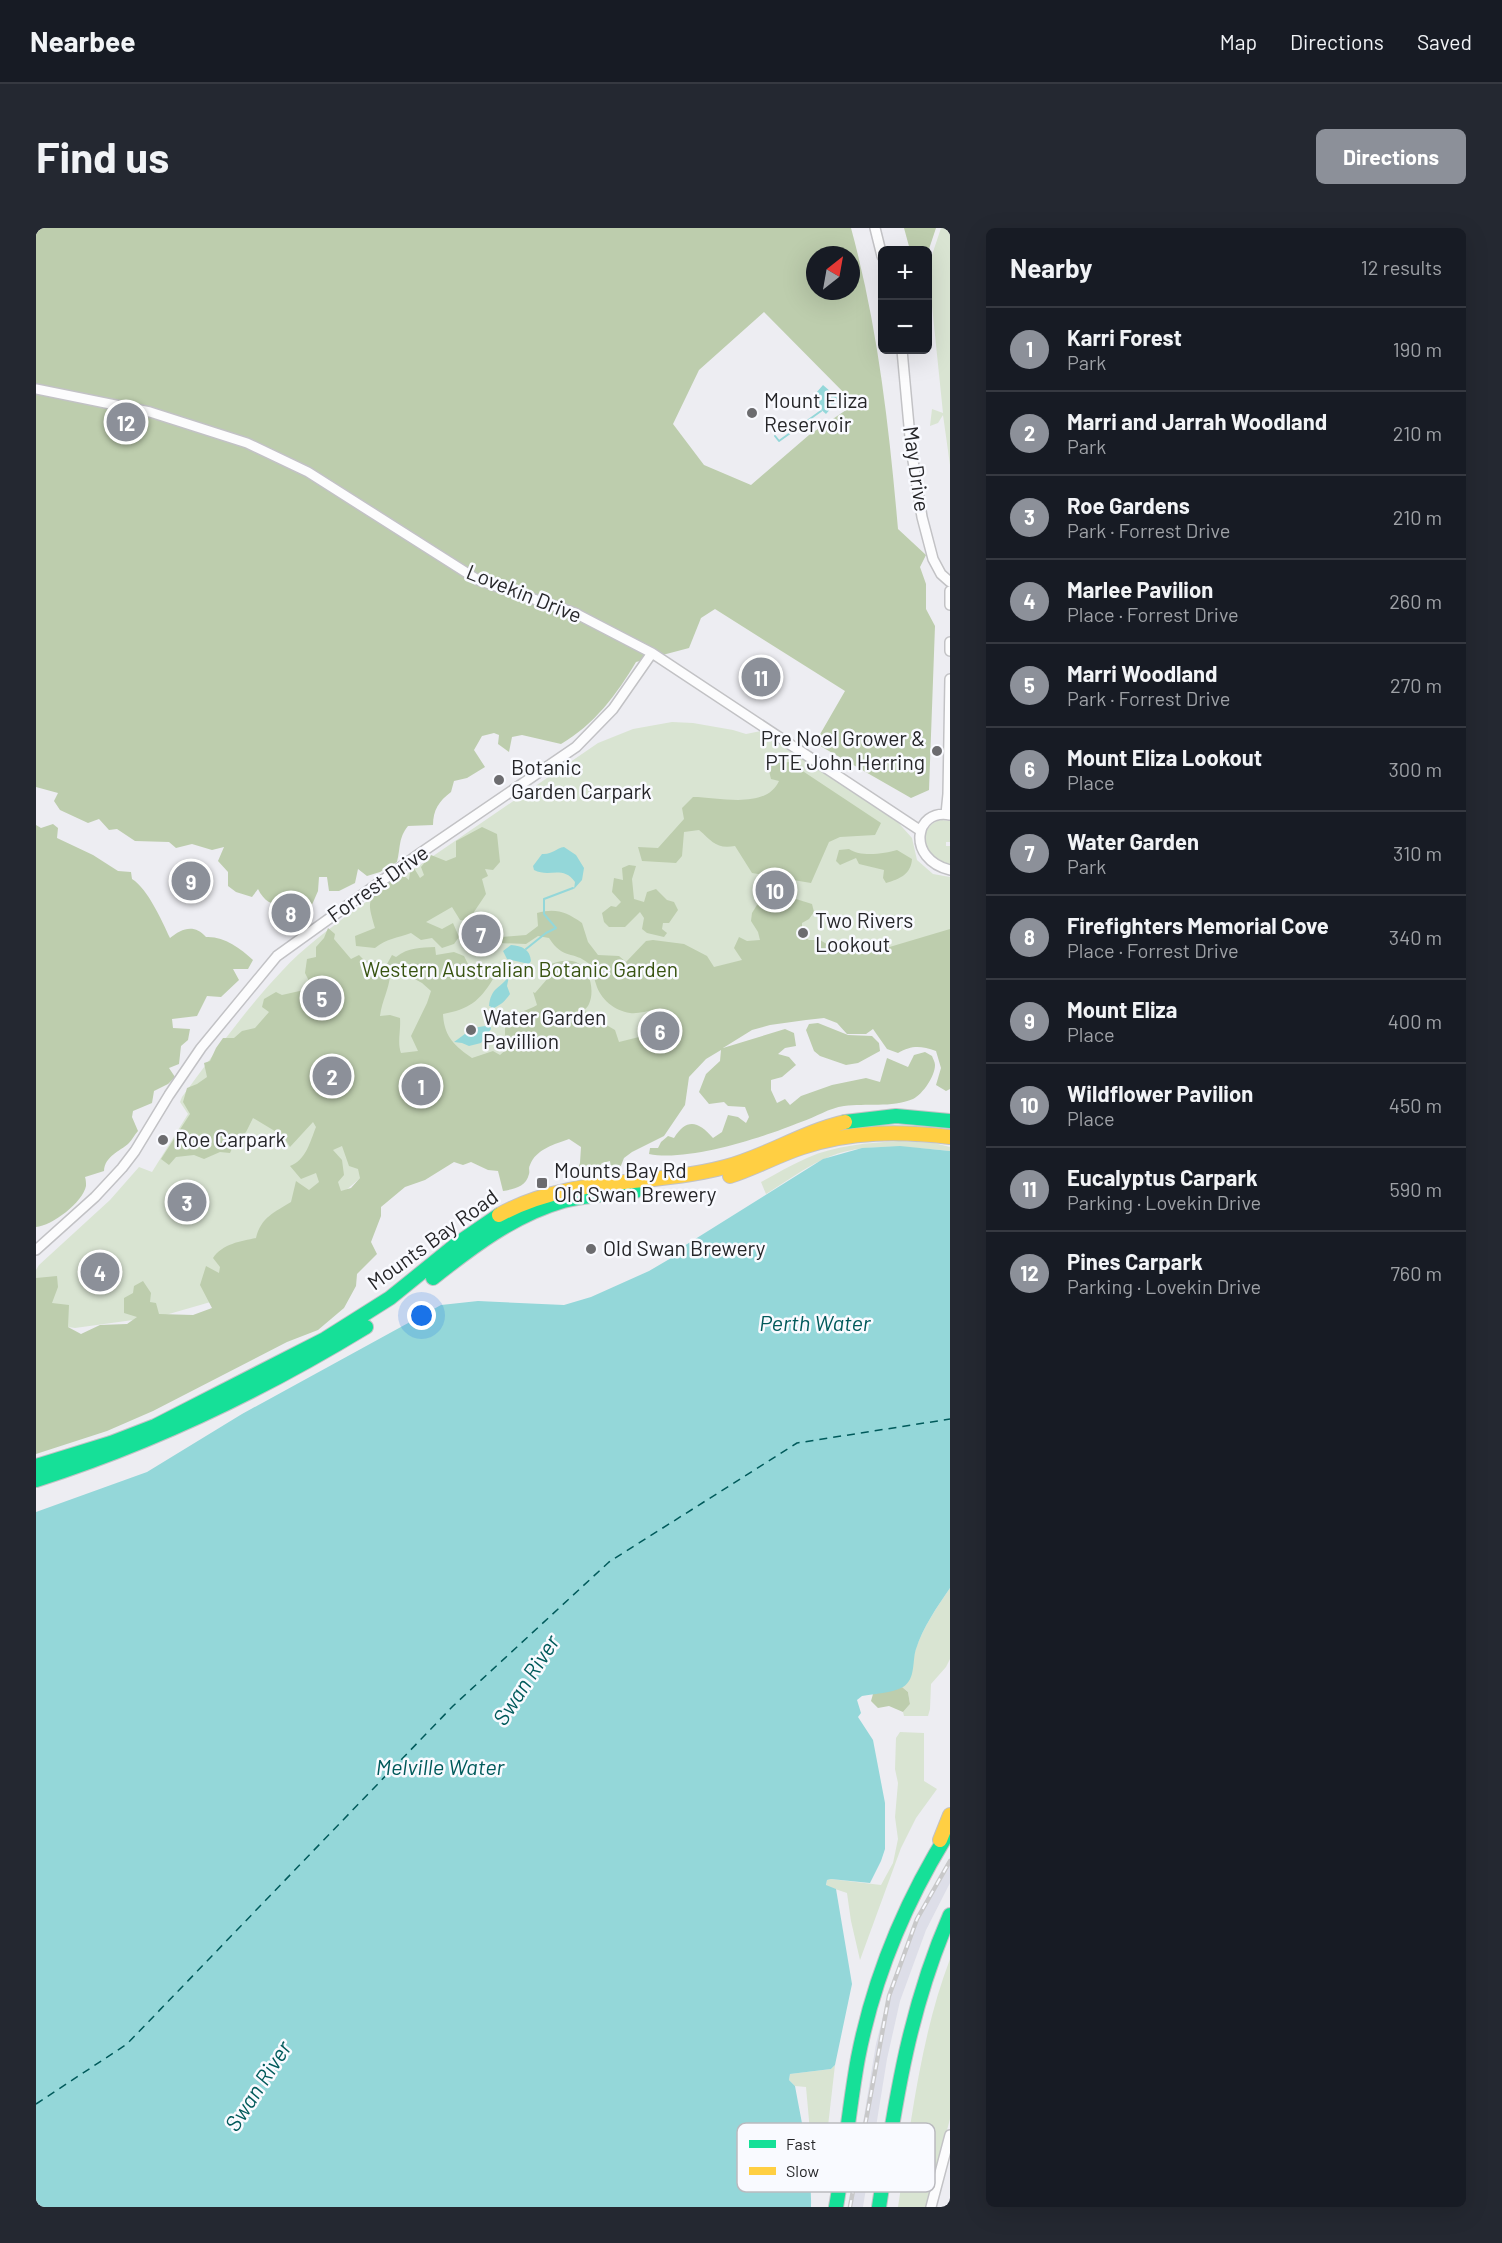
<!DOCTYPE html>
<html lang="en">
<head>
<meta charset="utf-8">
<style>
	body { margin:0; font-family:Barlow,sans-serif; background:#242831; color:#f1f3f6 }
	.controls { position:absolute; right:18px; top:18px; display:grid; overflow:hidden; border-radius:9px; box-shadow:0 6px 24px #0002 }
	.controls button { width:54px; height:54px; display:grid; place-items:center; padding:0; border:0; border-bottom:2px solid #363941; background:#171b24; color:#f1f3f6; font:30px sans-serif }
	.compass { position:absolute; left:770px; top:18px; width:54px; height:54px; border-radius:50%; background:#171b24; box-shadow:0 6px 24px #0002; rotate:31deg }
	.you { position:absolute; left:386px; top:1088px; width:21px; height:21px; margin:-15px; border:4px solid #fff; border-radius:50%; background:#1a73e8; box-shadow:0 0 0 9px #1a73e833 }
	.badge { display:grid; place-items:center; width:39px; height:39px; border-radius:50%; background:#8c9099; color:#fff; font-size:20px; font-weight:700 }
	.pin { position:absolute; translate:-50% -50%; border:3px solid #fff; box-shadow:0 2px 6px #0006 }
	.list { margin:0; padding:0; list-style:none }
	h2 { display:flex; justify-content:space-between; align-items:center; height:78px; margin:0; padding:0 24px; font-size:26px }
	h2 small { font-size:20px; font-weight:400; color:#9ea1a6 }
	.list li { display:grid; grid-template-columns:39px 1fr auto; gap:18px; align-items:center; box-sizing:border-box; height:84px; padding:0 24px; border-top:2px solid #363941 }
	.list b { display:block; font-size:22px; white-space:nowrap }
	.list p { margin:0; font-size:20px; white-space:nowrap; color:#9ea1a6 }
	.list em { font-size:20px; font-style:normal; color:#9ea1a6 }
	.map { position:relative; flex:none; width:914px; height:1979px; overflow:hidden; border-radius:9px }
	header { display:flex; align-items:center; gap:36px; box-sizing:border-box; height:84px; padding:0 30px; background:#171b24; border-bottom:2px solid #363941 }
	header strong { font-size:28px }
	nav { display:flex; gap:33px; margin-inline-start:auto; font-size:21px }
	.intro { display:flex; align-items:center; justify-content:space-between; box-sizing:border-box; height:144px; padding:0 36px }
	h1 { margin:0; font-size:42px }
	.button { padding:15px 27px; border-radius:9px; background:#8c9099; color:#fff; font-size:21px; font-weight:700 }
	main { display:flex; gap:36px; padding:0 36px }
	aside { flex:1; background:#171b24; border-radius:9px; box-shadow:0 6px 24px #0002 }
	.map>svg:first-child { display:block }
</style>
</head>
<body>
<header>
<strong>Nearbee</strong>
<nav><a>Map</a><a>Directions</a><a>Saved</a></nav>
</header>
<div class="intro"><h1>Find us</h1><a class="button">Directions</a></div>
<main>
<div class="map">
<svg width="914" height="1979" viewBox="0 0 914 1979">
	<rect width="100%" height="100%" fill="#ededf2"/>
	<path fill="#dddee8" d="M 914,1630 L 914,1655 L 890,1702 L 864,1773 L 851,1831 L 827,1979 L 813,1979 L 840,1816 L 855,1757 L 877,1699 Z"/>
	<path fill="#d9e4d2" d="M 905,0 L 914,0 L 914,237 L 907,187 L 902,195 L 894,198 L 896,181 L 907,185 L 892,39 Z
		M 636,494 L 657,495 L 697,502 L 710,506 L 725,503 L 859,591 L 876,610 L 881,632 L 897,646 L 914,649 L 914,721 L 643,802 L 341,934 L 322,952 L 178,1073 L 126,1088 L 39,1100 L 26,1098 L 0,1078 L 0,1042 L 3,1037 L 74,972 L 103,939 L 116,944 L 152,886 L 144,874 L 146,869 C 178,826 209,782 246,743 C 267,720 292,702 317,683 L 562,515 L 597,501 Z
		M 906,592 L 914,593 L 914,614 L 910,614 L 910,618 L 914,618 L 914,638 L 896,630 L 887,615 C 889,603 893,594 906,592 Z
		M 863,913 L 898,915 L 914,919 L 914,923 C 872,919 825,913 786,932 C 767,941 748,955 730,966 L 725,954 C 740,946 755,937 771,930 C 800,917 832,915 863,913 Z
		M 914,1360 L 914,1431 L 910,1439 L 895,1456 L 894,1481 L 892,1488 L 868,1488 L 867,1484 L 874,1476 L 872,1464 L 866,1459 C 879,1448 875,1435 880,1420 C 888,1398 901,1379 914,1360 Z
		M 864,1504 L 888,1505 L 888,1553 L 901,1561 L 880,1590 L 865,1620 L 824,1732 L 815,1693 L 811,1665 L 790,1658 L 791,1652 L 795,1651 L 845,1657 L 857,1635 L 862,1611 L 859,1589 L 862,1555 L 859,1541 L 860,1510 Z
		M 914,1731 L 914,1891 L 890,1979 L 862,1979 C 875,1896 884,1810 914,1731 Z
		M 799,1837 L 788,1933 L 783,1949 L 778,1948 L 770,1859 L 759,1858 L 753,1852 L 754,1846 L 795,1841 Z"/>
	<path fill="#bdcdad" fill-rule="evenodd" d="M 0,0 L 815,0 C 842,99 853,199 862,301 L 890,327 L 884,339 L 890,356 L 890,381 L 899,398 L 893,562 L 875,570 L 779,515 L 809,463 L 679,381 L 665,390 L 653,420 L 600,434 C 581,466 558,497 525,516 L 486,507 L 476,509 L 473,524 L 462,516 L 463,507 L 458,505 L 446,508 L 438,522 L 449,539 L 431,550 L 418,553 L 415,564 C 403,573 397,582 397,597 L 372,598 C 362,611 365,618 361,634 L 344,644 L 331,648 L 322,641 L 319,655 L 303,663 L 293,663 L 291,649 L 283,649 L 282,663 L 275,679 L 263,679 L 253,670 L 249,678 C 235,677 228,673 222,661 L 216,669 L 200,664 L 192,658 L 192,644 L 182,633 L 188,619 L 176,622 L 156,616 L 140,620 L 133,614 L 99,613 L 81,601 L 73,602 L 63,591 L 52,595 L 24,582 L 18,573 L 22,565 L 0,559 ZM 779,27 L 815,27 L 815,63 L 779,63 ZM 728,84 L 819,176 L 773,207 L 715,257 L 668,237 L 637,196 L 663,142 Z
		M 868,0 L 900,0 L 892,24 L 874,22 Z
		M 753,534 L 845,595 L 839,607 L 804,609 L 793,614 L 775,655 L 716,645 L 699,618 C 680,621 677,614 663,602 L 648,604 L 646,628 L 640,635 L 606,633 L 602,619 L 622,620 L 648,591 L 646,580 L 657,569 C 683,569 730,582 743,553 L 735,551 L 733,543 L 735,536 Z
		M 17,596 L 22,600 L 21,610 L 57,627 L 82,643 L 95,644 L 96,651 C 112,661 126,693 134,710 C 145,701 158,695 170,709 C 188,708 204,720 217,732 L 212,741 L 197,741 L 203,752 L 185,769 L 171,768 L 161,788 L 136,791 L 137,800 L 154,801 L 152,812 L 145,818 L 143,836 L 133,840 L 139,849 L 132,856 L 118,863 L 116,875 L 97,883 L 96,889 L 102,903 C 99,906 96,912 93,915 C 83,924 69,928 68,943 L 49,949 C 50,952 50,955 50,958 C 47,974 16,998 0,999 L 0,597 L 5,600 Z
		M 446,599 L 461,606 L 464,634 L 457,642 L 449,641 L 452,648 L 446,651 L 450,666 L 432,693 L 424,692 L 416,679 L 390,694 L 406,701 L 417,695 L 423,709 L 418,716 L 406,720 L 396,710 L 385,712 L 375,705 C 361,710 350,711 339,720 L 320,718 L 319,708 L 339,700 C 331,673 331,673 350,653 L 359,652 L 367,647 L 373,652 L 374,644 L 378,640 L 384,650 L 388,647 L 385,639 L 395,627 L 410,633 L 420,629 L 420,613 Z
		M 813,621 C 824,629 848,626 861,622 L 876,631 C 875,646 864,651 850,655 L 847,650 L 848,642 L 823,636 L 820,630 L 804,637 L 800,633 L 803,622 Z
		M 593,637 L 600,638 L 596,651 L 598,671 L 608,674 L 611,664 L 620,661 L 631,672 L 638,674 L 642,682 L 633,695 L 627,695 L 626,701 L 631,705 L 628,709 L 611,705 L 606,701 L 608,690 L 604,684 L 589,699 L 573,699 L 568,694 L 566,685 L 575,678 L 580,679 L 585,674 L 576,664 L 578,650 L 587,652 L 586,640 Z
		M 760,671 L 776,676 L 778,684 L 773,691 L 766,695 L 766,707 L 773,712 L 784,712 L 804,724 L 830,726 L 914,701 L 914,861 L 910,863 L 900,857 L 905,840 L 900,823 C 885,818 876,817 862,825 L 851,821 L 837,801 L 830,806 L 811,806 L 801,795 L 788,790 L 770,792 L 734,797 L 716,802 L 687,820 L 749,801 L 758,805 L 760,818 L 749,820 L 742,826 L 753,829 L 760,837 L 746,849 L 735,852 L 735,862 L 741,875 L 749,871 L 754,877 L 765,868 L 796,857 L 830,850 L 844,854 L 851,830 L 872,839 L 878,827 L 889,824 L 896,828 C 897,831 899,834 899,837 C 899,848 887,866 877,871 C 855,880 830,875 808,878 C 793,880 780,889 765,894 C 728,909 652,934 613,926 L 614,920 L 622,920 L 625,914 L 632,908 L 638,910 C 651,889 663,894 677,910 L 686,904 L 692,887 L 702,889 L 710,895 L 713,889 L 709,879 L 692,878 L 688,874 L 673,876 L 663,864 L 670,846 L 684,833 L 685,822 L 670,831 L 653,849 L 649,877 L 628,908 L 596,924 L 588,930 L 584,940 L 575,940 L 574,933 L 566,935 L 556,947 L 540,946 L 544,935 L 545,919 L 533,911 C 519,916 500,921 494,937 C 492,940 494,943 493,946 C 490,959 478,961 467,963 L 462,943 L 452,942 L 435,934 L 427,937 L 418,934 L 389,952 L 369,959 L 345,979 L 345,988 L 335,1014 L 341,1026 L 321,1046 L 320,1058 L 308,1080 L 282,1102 L 251,1114 L 117,1183 L 71,1203 L 0,1226 L 0,1050 L 21,1048 L 22,1059 L 16,1075 L 33,1077 L 32,1099 L 45,1106 L 64,1097 L 91,1096 L 101,1089 L 88,1085 L 88,1070 L 97,1065 L 98,1058 L 107,1053 L 115,1065 L 114,1074 L 120,1075 L 123,1086 L 157,1087 L 176,1080 L 164,1057 L 170,1038 L 183,1045 L 184,1039 L 177,1030 C 186,1016 205,1013 220,1010 C 225,989 239,984 255,974 L 260,953 L 273,962 L 283,954 L 280,945 L 265,951 L 254,938 C 270,932 274,914 280,899 L 277,894 L 254,919 L 247,908 L 217,890 L 210,904 L 198,916 L 194,925 L 184,924 L 168,931 L 158,927 L 140,929 L 133,937 L 125,931 L 154,886 L 147,874 L 151,860 L 161,856 L 171,849 L 168,835 L 174,833 L 180,820 L 187,810 L 198,810 L 206,803 L 219,800 L 233,784 L 226,779 L 228,771 L 240,764 L 246,767 L 268,762 L 274,755 L 269,745 L 271,731 L 280,729 L 280,719 L 288,710 L 292,700 L 299,706 L 298,711 L 315,731 L 323,727 L 329,733 L 343,732 L 345,742 L 354,747 C 353,762 346,772 344,788 L 354,787 L 364,790 C 365,803 361,814 365,825 L 382,823 L 375,808 L 391,775 L 395,763 L 386,755 L 351,736 L 356,727 L 360,729 C 373,719 384,720 399,719 L 400,727 L 418,724 L 428,728 L 433,738 L 451,743 L 457,751 C 443,774 433,781 407,786 C 408,809 419,818 436,830 L 457,823 L 464,827 L 473,819 L 469,807 L 469,794 C 479,783 490,784 501,777 L 497,764 L 499,765 L 512,750 L 512,737 C 520,734 531,731 540,734 C 554,740 559,763 553,776 C 552,779 549,781 547,783 L 562,787 L 567,795 L 579,802 L 583,814 L 607,808 L 621,791 L 618,782 C 611,783 602,786 594,785 C 579,783 564,771 560,756 C 557,748 558,741 552,735 C 538,723 527,732 513,710 L 502,708 L 490,716 L 462,715 L 466,709 L 490,707 L 502,698 L 501,685 C 520,680 530,684 546,695 L 552,714 L 562,727 L 583,728 L 590,734 L 610,713 L 617,712 L 648,716 L 671,728 L 678,739 L 706,732 L 698,720 L 703,709 L 711,713 L 724,712 L 722,704 L 715,693 L 716,685 L 721,677 L 738,676 ZM 306,918 L 313,938 L 322,941 L 324,950 L 315,960 L 305,963 L 302,954 L 308,947 L 306,932 L 297,922 Z
		M 782,795 L 812,807 L 836,808 L 843,815 L 844,823 L 822,835 L 810,837 L 784,828 L 778,823 L 770,802 L 773,796 Z
		M 866,1459 L 872,1464 L 874,1476 L 867,1484 L 853,1478 L 842,1480 L 835,1473 L 837,1466 Z"/>
	<path fill="#94d7d9" d="M 787,157 L 803,171 L 790,186 L 774,172 Z
		M 528,619 L 540,627 L 548,640 L 546,652 L 538,661 L 539,654 C 527,637 513,650 498,642 L 497,638 L 506,626 C 516,627 520,620 528,619 Z
		M 475,717 C 486,718 494,721 495,733 L 493,736 L 471,731 L 467,723 Z
		M 473,748 L 471,758 L 474,766 C 469,773 466,776 458,780 L 453,778 C 455,759 464,761 473,748 Z
		M 452,789 L 455,801 L 445,815 L 433,818 L 426,815 L 418,814 L 437,800 L 449,798 Z
		M 864,918 L 914,923 L 914,1360 C 901,1379 887,1399 880,1421 C 876,1433 880,1451 867,1459 C 856,1465 838,1466 826,1468 L 821,1472 L 825,1485 L 822,1489 L 837,1512 L 849,1575 L 849,1621 L 845,1633 L 834,1655 L 795,1651 L 791,1652 L 790,1657 L 800,1661 L 816,1756 L 799,1837 L 795,1841 L 754,1846 L 753,1852 L 759,1858 C 766,1897 776,1939 775,1979 L 0,1979 L 0,1284 L 111,1244 L 206,1186 L 405,1077 L 442,1073 L 528,1077 L 555,1069 L 613,1043 L 642,1026 L 640,1023 L 787,931 L 826,920 Z"/>
	<g fill="none" stroke-linecap="round" stroke-linejoin="round">
		<path stroke="#94d7d9" stroke-width="2" d="M 739,208 L 743,213 L 785,183
			M 490,721 L 510,705 L 520,700 L 508,686 L 508,671 L 537,660
			M 473,748 L 476,734
			M 452,789 L 456,779"/>
		<path stroke="#005a5b" stroke-width="1.5" stroke-dasharray="8 6" stroke-linecap="butt" d="M 0,1876 L 91,1816 L 417,1478 L 573,1334 L 761,1215 L 914,1191"/>
		<g stroke="#c2c2c5" stroke-width="12">
			<path id="street" d="M 839,0 L 846,28
				M 866,122 L 875,220 L 886,289 L 897,331 L 905,346 L 914,354
				M 0,161 L 114,184 L 211,215 L 272,244 L 442,352 L 539,385 L 616,425 L 885,603
				M 914,363 L 914,377
				M 914,414 L 914,423
				M 910,586 L 912,566 L 914,451
				M 914,587 C 878,580 870,631 914,642
				M 0,1022 L 59,969 L 86,940 L 99,923 L 133,867 L 165,820 L 241,728 L 386,624 L 540,519 L 577,481 L 616,425
				M 895,1979 L 914,1907"/>
		</g>
		<g stroke="#c2c2c5" stroke-width="16">
			<path id="fast" d="M 809,894 L 860,888 L 914,893
				M 397,1050 C 436,1019 478,987 527,973 C 551,967 576,966 600,963
				M 0,1238 L 75,1215 L 119,1198 L 289,1111 L 354,1070 L 422,1015 L 463,987
				M 0,1252 C 117,1215 225,1163 330,1099
				M 800,1979 C 809,1929 813,1879 822,1830 C 838,1748 870,1672 914,1602
				M 843,1979 C 859,1876 872,1783 914,1687"/>
		</g>
		<g stroke="#c2c2c5" stroke-width="16">
			<path id="slow" d="M 694,948 C 719,940 742,927 767,919 C 815,903 864,903 914,909
				M 463,987 C 535,947 613,959 689,939 C 731,928 766,904 809,894
				M 904,1612 L 914,1587"/>
		</g>
		<use href="#street" stroke="#fcfcfd" stroke-width="9"/>
		<use href="#fast" stroke="#16e098" stroke-width="14"/>
		<use href="#slow" stroke="#ffcf43" stroke-width="14"/>
		<g stroke="#c8c8c9" stroke-width="4.5">
			<path id="rail" d="M 814,1979 L 853,1768 L 881,1691 L 914,1633"/>
		</g>
		<use href="#rail" stroke="#f9faff" stroke-width="2" stroke-dasharray="7" stroke-linecap="butt"/>
	</g>
	<g fill="#6c6c6f" stroke="#f9faff" stroke-width="2">
		<circle cx="716" cy="185" r="6"/>
		<circle cx="901" cy="523" r="6"/>
		<circle cx="463" cy="552" r="6"/>
		<circle cx="767" cy="705" r="6"/>
		<circle cx="435" cy="802" r="6"/>
		<circle cx="127" cy="912" r="6"/>
		<rect x="500" y="949" width="12" height="12" rx="3"/>
		<circle cx="555" cy="1021" r="6"/>
	</g>
	<g text-anchor="middle" stroke-width="5" stroke-linejoin="round" paint-order="stroke">
		<g font-size="21" fill="#262629" stroke="#f9faff" text-anchor="start">
			<text x="728" y="180">Mount Eliza<tspan x="728" dy="24">Reservoir</tspan></text>
			<text x="889" y="518" text-anchor="end">Pre Noel Grower &amp;<tspan x="889" dy="24">PTE John Herring</tspan></text>
			<text x="475" y="547">Botanic<tspan x="475" dy="24">Garden Carpark</tspan></text>
			<text x="779" y="700">Two Rivers<tspan x="779" dy="24">Lookout</tspan></text>
			<text x="447" y="797">Water Garden<tspan x="447" dy="24">Pavillion</tspan></text>
			<text x="139" y="919">Roe Carpark</text>
			<text x="518" y="950">Mounts Bay Rd<tspan x="518" dy="24">Old Swan Brewery</tspan></text>
			<text x="567" y="1028">Old Swan Brewery</text>
		</g>
		<g font-size="21" fill="#262629" stroke="#f9faff">
			<text transform="translate(880 241) rotate(82)" y="7">May Drive</text>
			<text transform="translate(488 366) rotate(22)" y="7">Lovekin Drive</text>
			<text transform="translate(342 656) rotate(-35)" y="7">Forrest Drive</text>
			<text transform="translate(397 1012) rotate(-36)" y="7">Mounts Bay Road</text>
		</g>
		<g font-size="21" fill="#385311" stroke="#f9faff">
			<text x="484" y="749">Western Australian Botanic Garden</text>
		</g>
		<g font-size="22" font-style="italic" fill="#005a5b" stroke="#f9faff">
			<text x="779" y="1103">Perth Water</text>
			<text transform="translate(490 1452) rotate(-57)" y="8">Swan River</text>
			<text x="404" y="1547">Melville Water</text>
			<text transform="translate(222 1858) rotate(-57)" y="8">Swan River</text>
		</g>
	</g>
	<rect x="701" y="1895" width="198" height="69" rx="9" fill="#f9faff" stroke="#bababf" stroke-width="1.5"/>
	<rect x="713" y="1912" width="27" height="8" fill="#16e098"/>
	<rect x="713" y="1939" width="27" height="8" fill="#ffcf43"/>
	<g font-size="16" fill="#262629">
		<text x="750" y="1922">Fast</text>
		<text x="750" y="1949">Slow</text>
	</g>
</svg>
<div class="controls">
<button>+</button>
<button>−</button>
</div>
<svg class="compass" viewBox="-18 -18 36 36"><path d="M0-13l5 13h-10z" fill="#e53935"/><path d="M0 13l5-13h-10z" fill="#9ea1a6"/></svg>
<div class="you"></div>
<div class="pin badge" style="left:385px;top:858px">1</div>
<div class="pin badge" style="left:296px;top:848px">2</div>
<div class="pin badge" style="left:151px;top:974px">3</div>
<div class="pin badge" style="left:64px;top:1044px">4</div>
<div class="pin badge" style="left:286px;top:770px">5</div>
<div class="pin badge" style="left:624px;top:803px">6</div>
<div class="pin badge" style="left:445px;top:706px">7</div>
<div class="pin badge" style="left:255px;top:685px">8</div>
<div class="pin badge" style="left:155px;top:653px">9</div>
<div class="pin badge" style="left:739px;top:662px">10</div>
<div class="pin badge" style="left:725px;top:449px">11</div>
<div class="pin badge" style="left:90px;top:194px">12</div>
</div>
<aside>
<h2>Nearby<small>12 results</small></h2>
<ul class="list">
<li><span class="badge">1</span><div><b>Karri Forest</b><p>Park</p></div><em>190 m</em></li>
<li><span class="badge">2</span><div><b>Marri and Jarrah Woodland</b><p>Park</p></div><em>210 m</em></li>
<li><span class="badge">3</span><div><b>Roe Gardens</b><p>Park · Forrest Drive</p></div><em>210 m</em></li>
<li><span class="badge">4</span><div><b>Marlee Pavilion</b><p>Place · Forrest Drive</p></div><em>260 m</em></li>
<li><span class="badge">5</span><div><b>Marri Woodland</b><p>Park · Forrest Drive</p></div><em>270 m</em></li>
<li><span class="badge">6</span><div><b>Mount Eliza Lookout</b><p>Place</p></div><em>300 m</em></li>
<li><span class="badge">7</span><div><b>Water Garden</b><p>Park</p></div><em>310 m</em></li>
<li><span class="badge">8</span><div><b>Firefighters Memorial Cove</b><p>Place · Forrest Drive</p></div><em>340 m</em></li>
<li><span class="badge">9</span><div><b>Mount Eliza</b><p>Place</p></div><em>400 m</em></li>
<li><span class="badge">10</span><div><b>Wildflower Pavilion</b><p>Place</p></div><em>450 m</em></li>
<li><span class="badge">11</span><div><b>Eucalyptus Carpark</b><p>Parking · Lovekin Drive</p></div><em>590 m</em></li>
<li><span class="badge">12</span><div><b>Pines Carpark</b><p>Parking · Lovekin Drive</p></div><em>760 m</em></li>
</ul>
</aside>
</main>
</body>
</html>
